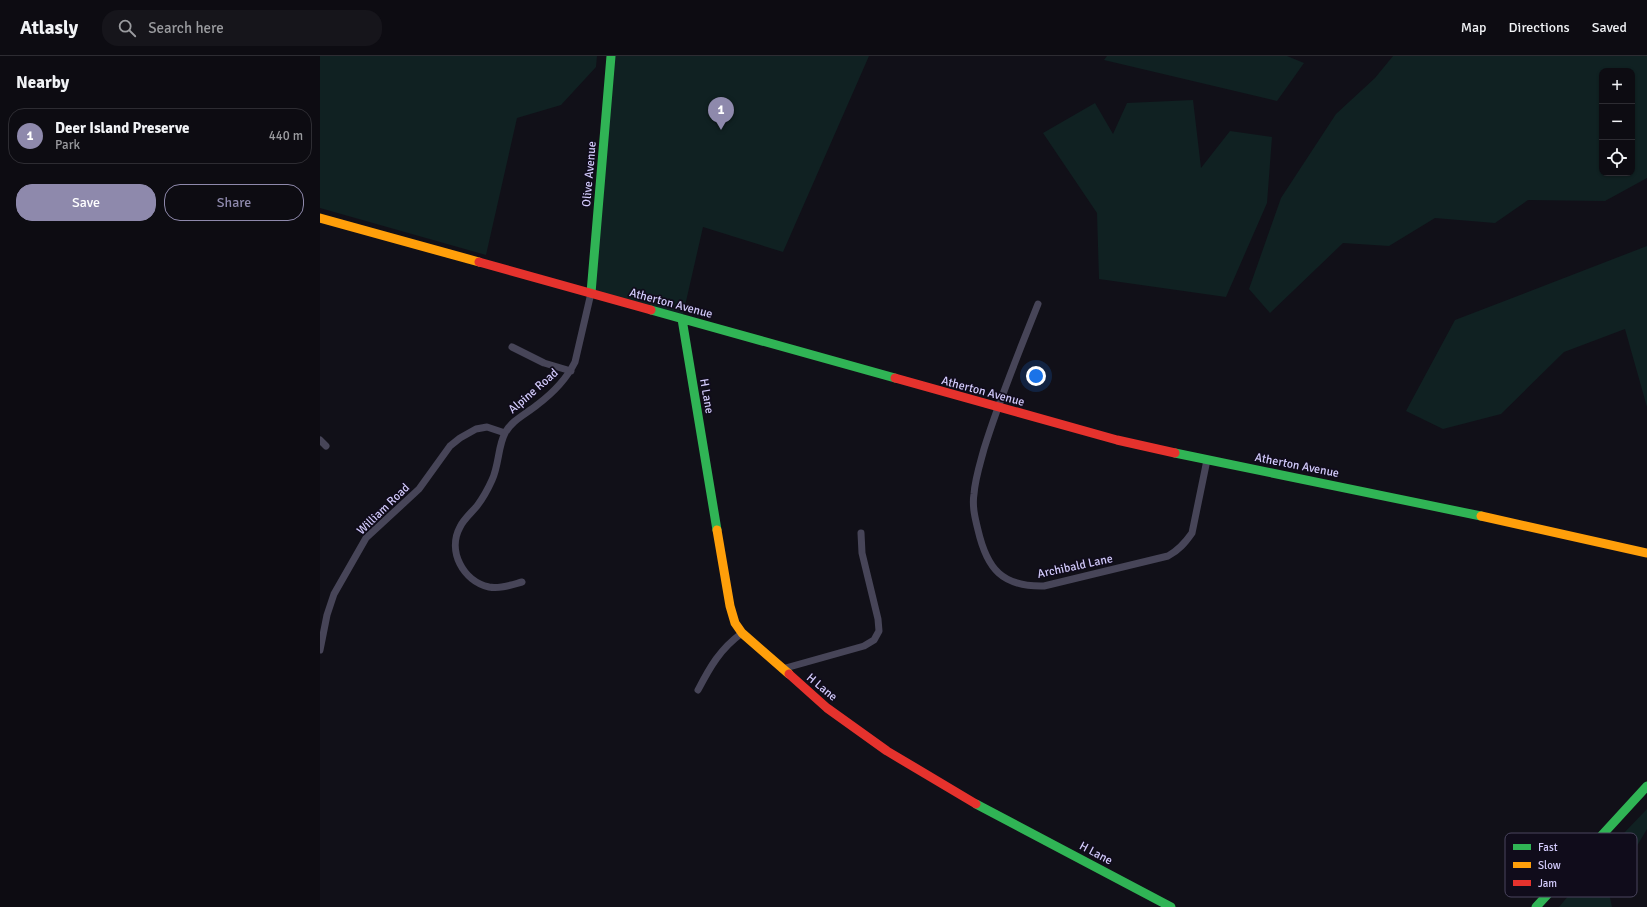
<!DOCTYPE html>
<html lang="en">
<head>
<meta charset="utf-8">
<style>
	body { margin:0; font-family:Signika,sans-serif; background:#16151b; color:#f1f3f6 }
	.controls { position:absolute; right:12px; top:12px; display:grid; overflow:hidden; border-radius:8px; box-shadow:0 1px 3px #0004 }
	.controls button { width:36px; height:36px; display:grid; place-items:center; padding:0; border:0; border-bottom:1px solid #2d2c32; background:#0d0c12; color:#f1f3f6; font:20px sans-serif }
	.you { position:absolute; left:716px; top:320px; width:14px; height:14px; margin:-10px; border:3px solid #fff; border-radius:50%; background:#1a73e8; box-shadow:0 0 0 6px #1a73e833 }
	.badge { display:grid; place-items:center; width:26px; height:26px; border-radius:50%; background:#8e89ac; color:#fff; font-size:13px; font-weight:700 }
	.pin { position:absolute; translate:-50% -33px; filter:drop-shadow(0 1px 2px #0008) }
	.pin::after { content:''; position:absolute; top:21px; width:14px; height:12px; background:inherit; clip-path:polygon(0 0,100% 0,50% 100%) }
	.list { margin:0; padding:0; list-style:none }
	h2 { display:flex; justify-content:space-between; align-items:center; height:52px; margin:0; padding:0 16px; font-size:17px }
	h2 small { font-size:13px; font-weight:400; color:#9a9b9f }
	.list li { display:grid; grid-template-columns:26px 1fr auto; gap:12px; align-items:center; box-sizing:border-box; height:56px; margin:0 8px 8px; padding:0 8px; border:1px solid #2d2c32; border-radius:16px }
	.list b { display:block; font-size:15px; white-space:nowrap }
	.list p { margin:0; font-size:13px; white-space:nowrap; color:#9a9b9f }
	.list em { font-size:13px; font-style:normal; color:#9a9b9f }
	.actions { display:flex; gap:8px; padding:12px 16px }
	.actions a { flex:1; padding:9px 0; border:1px solid #8e89ac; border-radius:16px; text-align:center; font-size:14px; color:#8e89ac }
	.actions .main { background:#8e89ac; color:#fff }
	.icon { flex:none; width:22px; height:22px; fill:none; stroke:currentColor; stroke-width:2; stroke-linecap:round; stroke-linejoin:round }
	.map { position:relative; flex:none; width:1327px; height:851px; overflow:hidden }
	header { display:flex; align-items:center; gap:24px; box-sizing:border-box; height:56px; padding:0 20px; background:#0d0c12; border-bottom:1px solid #2d2c32 }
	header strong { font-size:19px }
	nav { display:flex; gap:22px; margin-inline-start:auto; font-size:14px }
	.search { width:280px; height:36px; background:#16151b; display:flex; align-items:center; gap:10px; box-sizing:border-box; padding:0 14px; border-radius:16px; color:#9a9b9f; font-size:15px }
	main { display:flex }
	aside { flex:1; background:#0d0c12 }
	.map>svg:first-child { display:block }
</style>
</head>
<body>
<header>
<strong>Atlasly</strong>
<div class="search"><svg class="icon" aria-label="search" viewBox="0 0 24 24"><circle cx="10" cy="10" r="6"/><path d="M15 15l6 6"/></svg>Search here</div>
<nav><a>Map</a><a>Directions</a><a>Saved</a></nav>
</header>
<main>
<aside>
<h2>Nearby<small></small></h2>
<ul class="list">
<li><span class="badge">1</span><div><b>Deer Island Preserve</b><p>Park</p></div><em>440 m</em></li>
</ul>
<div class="actions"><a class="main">Save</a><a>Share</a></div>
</aside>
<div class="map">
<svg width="1327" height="851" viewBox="0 0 1327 851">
	<rect width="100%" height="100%" fill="#111018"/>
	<path fill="#102122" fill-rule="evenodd" d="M 0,0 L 277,0 L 276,11 L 241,49 L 197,62 L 166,199 L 0,152 Z
		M 291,0 L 549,0 L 463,196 L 383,171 L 362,263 L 271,237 Z
		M 787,0 L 967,0 L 984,7 L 957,45 L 784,4 Z
		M 1073,0 L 1327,0 L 1327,122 L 1285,145 L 1208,144 L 1175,167 L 1115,162 L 1069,190 L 1023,187 L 950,257 L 929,233 L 961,142 L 1016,58 L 1055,22 ZM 1282,15 L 1312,15 L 1312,117 L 1282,117 Z
		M 873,44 L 881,112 L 910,75 L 952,81 L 947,147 L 906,241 L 779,223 L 777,157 L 723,77 L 775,47 L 793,78 L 807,47 Z
		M 1327,190 L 1327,351 L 1305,273 L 1244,296 L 1181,358 L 1123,373 L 1086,355 L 1135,264 Z
		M 1327,753 L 1327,773 L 1289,837 L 1292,851 L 1239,851 L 1279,803 Z"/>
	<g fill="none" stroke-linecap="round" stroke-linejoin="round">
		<path stroke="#474558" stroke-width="7" d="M 718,248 C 699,296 679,344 664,393 C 660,408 655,423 654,438 C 652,450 655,462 658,474 C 667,513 682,531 724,530 L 848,500 C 859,494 865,487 872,477 L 887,404
			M 192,291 L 224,307 L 251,315
			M 0,384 L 6,390
			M 202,526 C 191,529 180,533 169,531 C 143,525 127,495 140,471 C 143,464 151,457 157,450 C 163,442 168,433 172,424 C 179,409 178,390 185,377 C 192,364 206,358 217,349 C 233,337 246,324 255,306 L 271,237
			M 0,594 L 7,559 L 14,538 L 46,482 L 99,433 L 130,390 L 140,382 L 156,373 L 167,371 L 185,377
			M 462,613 L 544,590 L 554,584 L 559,575 L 558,563 L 542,497 L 541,477
			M 378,634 C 390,611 400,593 422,577"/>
		<path stroke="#30b455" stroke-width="9" d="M 271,237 L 291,0
			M 331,254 L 575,322
			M 362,263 L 397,474
			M 855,397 L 1161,460
			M 656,748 L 851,851
			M 1216,851 L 1327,730"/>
		<path stroke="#ff9f0a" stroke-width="9" d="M 0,162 L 159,206
			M 1161,460 L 1327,497
			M 397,474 L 410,550 L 415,567 L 422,577 L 469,618"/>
		<path stroke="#e5322d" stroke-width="9" d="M 159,206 L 331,254
			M 575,322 L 797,384 L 855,397
			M 469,618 L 507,652 L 567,695 L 656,748"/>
	</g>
	<g text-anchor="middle" stroke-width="3.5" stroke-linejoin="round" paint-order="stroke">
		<g font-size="12" fill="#d2cafb" stroke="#100c1b">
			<text transform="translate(269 118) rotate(-85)" y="4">Olive Avenue</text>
			<text transform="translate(351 247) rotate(15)" y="4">Atherton Avenue</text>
			<text transform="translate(213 335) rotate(-41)" y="4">Alpine Road</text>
			<text transform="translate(663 335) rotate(15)" y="4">Atherton Avenue</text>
			<text transform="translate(387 340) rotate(80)" y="4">H Lane</text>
			<text transform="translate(977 409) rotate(11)" y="4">Atherton Avenue</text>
			<text transform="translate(63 453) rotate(-44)" y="4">William Road</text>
			<text transform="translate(755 510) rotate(-12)" y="4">Archibald Lane</text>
			<text transform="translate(502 631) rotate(40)" y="4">H Lane</text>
			<text transform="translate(776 797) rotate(28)" y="4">H Lane</text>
		</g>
	</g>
	<rect x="1185" y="777" width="132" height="64" rx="6" fill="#100c1b" stroke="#4a455e" stroke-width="1"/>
	<rect x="1193" y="788" width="18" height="6" fill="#30b455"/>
	<rect x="1193" y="806" width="18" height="6" fill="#ff9f0a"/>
	<rect x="1193" y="824" width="18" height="6" fill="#e5322d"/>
	<g font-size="11" fill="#d2cafb">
		<text x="1218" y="795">Fast</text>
		<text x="1218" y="813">Slow</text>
		<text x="1218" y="831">Jam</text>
	</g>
</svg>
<div class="controls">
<button>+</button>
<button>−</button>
<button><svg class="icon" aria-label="locate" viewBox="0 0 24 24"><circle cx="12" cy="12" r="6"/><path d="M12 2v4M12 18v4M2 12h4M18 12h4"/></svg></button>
</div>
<div class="you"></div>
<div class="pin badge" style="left:401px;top:74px">1</div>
</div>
</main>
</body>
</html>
